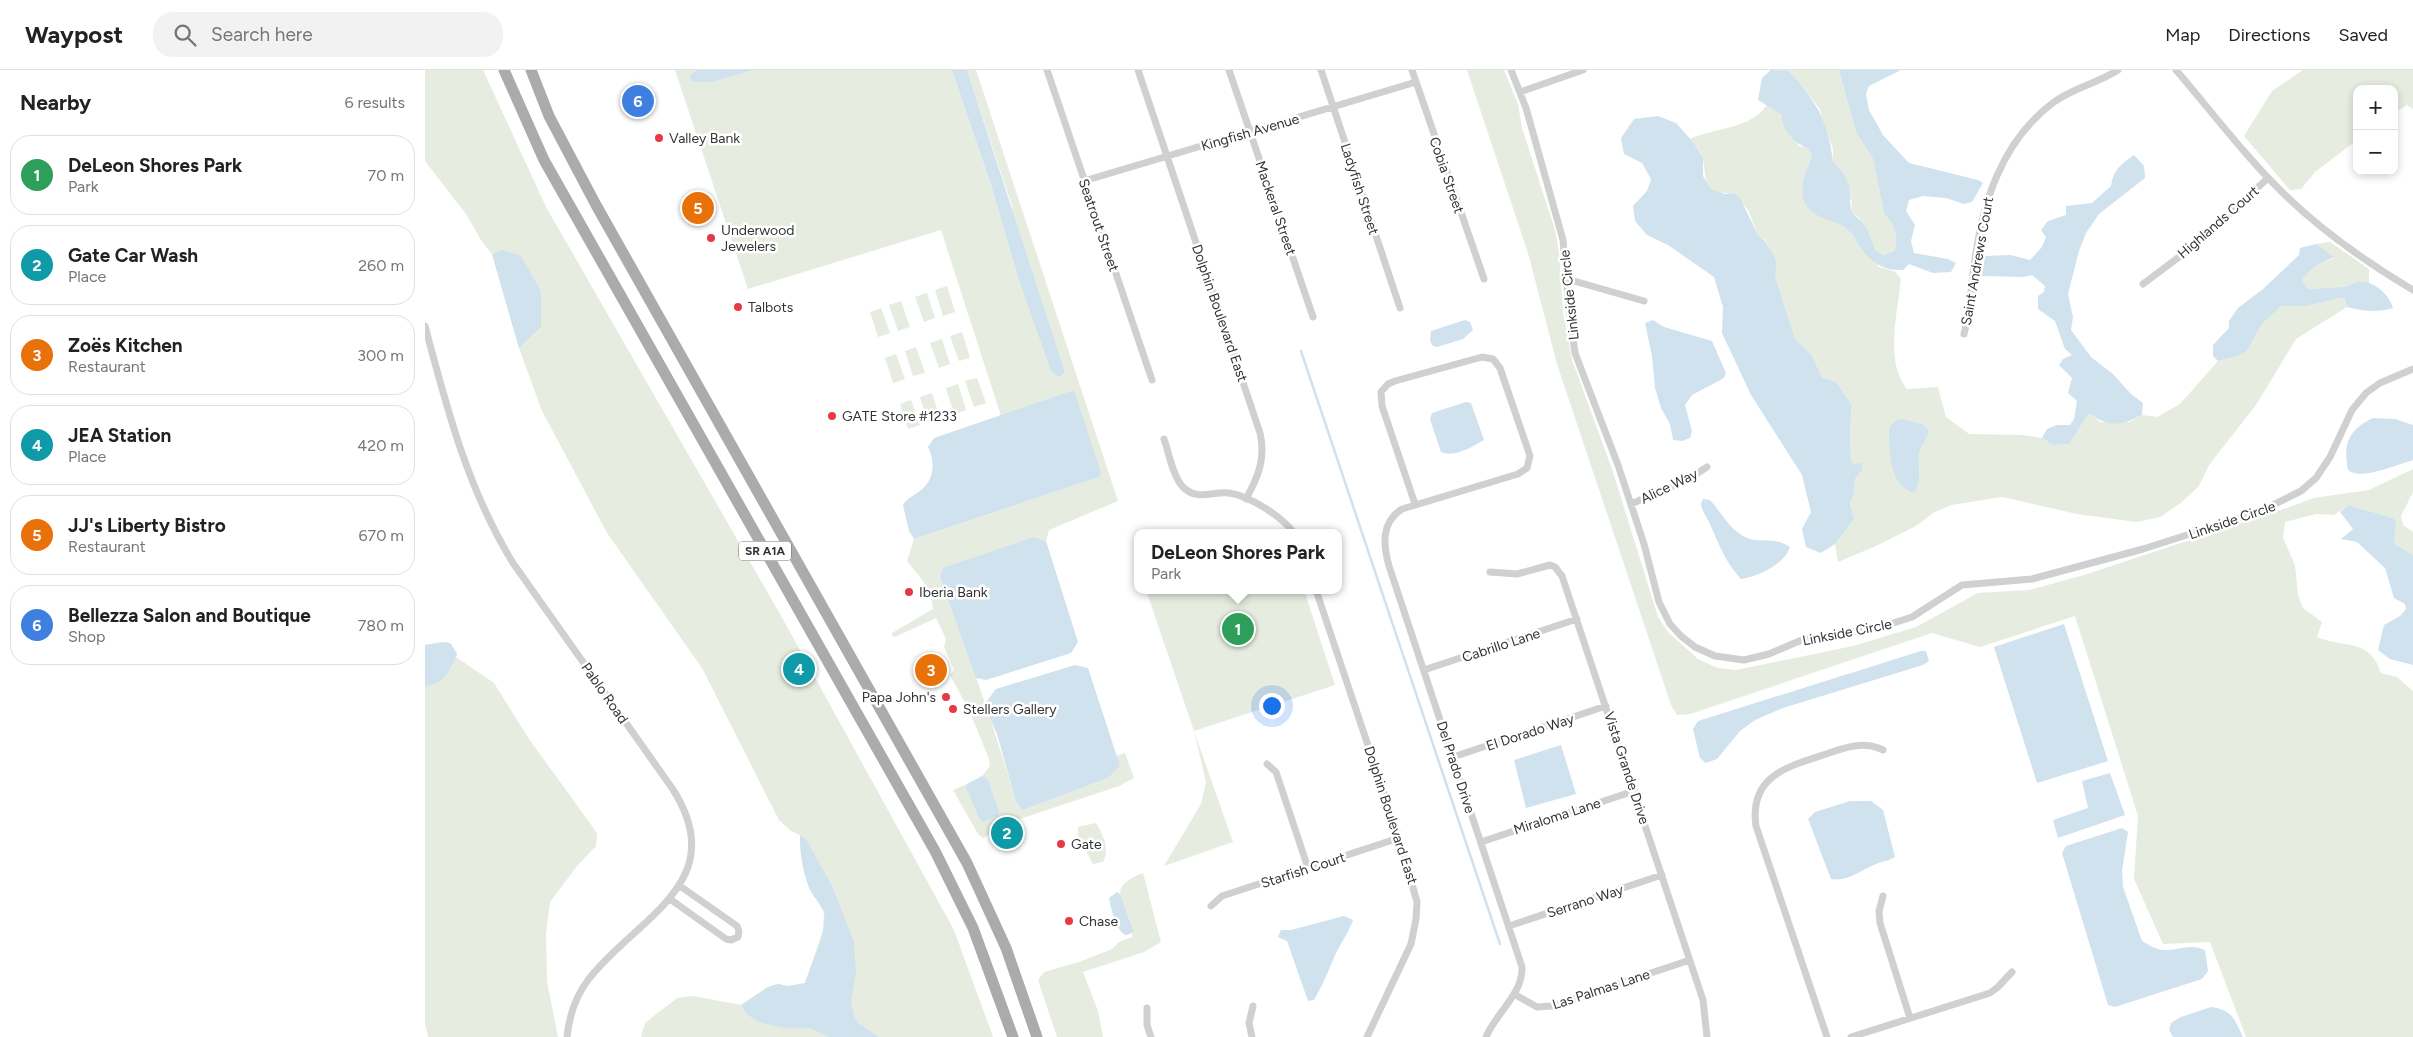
<!DOCTYPE html>
<html lang="en">
<head>
<meta charset="utf-8">
<style>
	body { margin:0; font-family:Figtree,sans-serif; background:#f2f2f2; color:#222 }
	.controls { position:absolute; right:15px; top:15px; display:grid; overflow:hidden; border-radius:10px; box-shadow:0 2px 8px #0003 }
	.controls button { width:45px; height:45px; display:grid; place-items:center; padding:0; border:0; border-bottom:1px solid #e0e0e0; background:#fff; color:#222; font:25px sans-serif }
	.you { position:absolute; left:846px; top:635px; width:18px; height:18px; margin:-12px; border:4px solid #fff; border-radius:50%; background:#1a73e8; box-shadow:0 0 0 8px #1a73e833 }
	.badge { display:grid; place-items:center; width:32px; height:32px; border-radius:50%; background:#d93025; color:#fff; font-size:16px; font-weight:700 }
	.pin { position:absolute; translate:-50% -50%; border:2px solid #fff; box-shadow:0 1px 5px #0006 }
	.popup { position:absolute; left:709px; top:459px; width:208px; height:65px; box-sizing:border-box; display:grid; place-content:center; border-radius:10px; background:#fff; filter:drop-shadow(0 1px 4px #0005); font-size:16px; white-space:nowrap; color:#767676 }
	.popup b { font-size:19px; color:#222 }
	.popup::after { content:''; position:absolute; left:50%; top:100%; margin-left:-10px; border:10px solid transparent; border-top-color:#fff }
	.list { margin:0; padding:0; list-style:none }
	h2 { display:flex; justify-content:space-between; align-items:center; height:65px; margin:0; padding:0 20px; font-size:21px }
	h2 small { font-size:16px; font-weight:400; color:#767676 }
	.list li { display:grid; grid-template-columns:32px 1fr auto; gap:15px; align-items:center; box-sizing:border-box; height:80px; margin:0 10px 10px; padding:0 10px; border:1px solid #e0e0e0; border-radius:20px }
	.list b { display:block; font-size:19px; white-space:nowrap }
	.list p { margin:0; font-size:16px; white-space:nowrap; color:#767676 }
	.list em { font-size:16px; font-style:normal; color:#767676 }
	.icon { flex:none; width:28px; height:28px; fill:none; stroke:currentColor; stroke-width:2; stroke-linecap:round; stroke-linejoin:round }
	.map { position:relative; flex:none; width:1988px; height:967px; overflow:hidden }
	header { display:flex; align-items:center; gap:30px; box-sizing:border-box; height:70px; padding:0 25px; background:#fff; border-bottom:1px solid #e0e0e0 }
	header strong { font-size:24px }
	nav { display:flex; gap:28px; margin-inline-start:auto; font-size:18px }
	.search { width:350px; height:45px; background:#f2f2f2; display:flex; align-items:center; gap:12px; box-sizing:border-box; padding:0 18px; border-radius:20px; color:#767676; font-size:19px }
	main { display:flex }
	aside { flex:1; background:#fff }
	.map>svg:first-child { display:block }
</style>
</head>
<body>
<header>
<strong>Waypost</strong>
<div class="search"><svg class="icon" aria-label="search" viewBox="0 0 24 24"><circle cx="10" cy="10" r="6"/><path d="M15 15l6 6"/></svg>Search here</div>
<nav><a>Map</a><a>Directions</a><a>Saved</a></nav>
</header>
<main>
<aside>
<h2>Nearby<small>6 results</small></h2>
<ul class="list">
<li><span class="badge" style="background:#2e9e5b">1</span><div><b>DeLeon Shores Park</b><p>Park</p></div><em>70 m</em></li>
<li><span class="badge" style="background:#0f9aa8">2</span><div><b>Gate Car Wash</b><p>Place</p></div><em>260 m</em></li>
<li><span class="badge" style="background:#e8710a">3</span><div><b>Zoës Kitchen</b><p>Restaurant</p></div><em>300 m</em></li>
<li><span class="badge" style="background:#0f9aa8">4</span><div><b>JEA Station</b><p>Place</p></div><em>420 m</em></li>
<li><span class="badge" style="background:#e8710a">5</span><div><b>JJ's Liberty Bistro</b><p>Restaurant</p></div><em>670 m</em></li>
<li><span class="badge" style="background:#3f7fe0">6</span><div><b>Bellezza Salon and Boutique</b><p>Shop</p></div><em>780 m</em></li>
</ul>
</aside>
<div class="map">
<svg width="1988" height="967" viewBox="0 0 1988 967">
	<rect width="100%" height="100%" fill="#fff"/>
	<path fill="#e6ecdf" d="M 0,0 L 58,0 L 121,137 L 355,544 L 529,860 L 568,967 L 216,967 L 220,953 L 252,928 L 268,926 L 316,935 L 343,917 L 353,914 L 363,916 L 380,913 L 398,860 L 399,842 L 386,821 L 379,802 L 375,765 L 366,761 L 354,750 L 277,598 L 182,463 L 117,341 L 94,278 L 67,184 L 56,170 L 41,144 L 0,91 Z
		M 250,0 L 272,0 L 266,4 L 268,12 L 288,12 L 328,0 L 527,0 L 566,115 L 593,207 L 587,136 L 542,0 L 551,0 L 693,431 L 624,460 L 621,471 L 609,467 L 515,507 C 542,581 569,655 591,732 L 598,740 L 683,708 L 694,696 L 691,686 L 700,683 L 709,708 L 694,716 L 586,752 L 558,768 L 553,764 L 528,720 L 542,714 L 541,718 L 554,748 L 562,708 L 557,706 L 565,696 L 564,689 L 545,642 L 525,605 L 529,600 L 519,577 L 521,569 L 511,548 L 470,567 L 467,566 L 467,563 L 508,539 C 507,517 494,507 482,491 L 489,469 L 674,407 L 649,320 L 576,346 L 516,160 L 323,219 Z
		M 1042,0 L 1079,0 L 1093,34 L 1097,58 L 1130,160 L 1134,182 L 1138,242 L 1147,290 L 1188,402 L 1233,547 L 1243,562 L 1273,589 L 1293,598 L 1311,600 L 1428,576 L 1491,557 L 1553,523 L 1604,520 L 1659,505 L 1862,438 L 1889,428 L 1944,420 L 1988,399 L 1988,422 L 1976,446 L 1978,455 L 1988,462 L 1988,485 L 1970,474 C 1967,464 1972,457 1968,448 L 1923,435 L 1909,445 L 1891,444 L 1860,452 L 1858,468 L 1870,495 L 1873,525 L 1878,538 L 1897,552 L 1892,567 C 1920,579 1944,567 1956,603 L 1972,607 L 1988,621 L 1988,967 L 1821,967 L 1785,872 L 1738,874 L 1709,809 L 1713,746 L 1650,546 L 1555,577 L 1507,563 L 1265,644 L 1252,645 L 1246,635 L 1132,294 L 1103,183 Z
		M 1346,0 L 1414,0 L 1431,62 L 1448,89 L 1459,143 L 1467,153 L 1471,166 L 1470,181 L 1459,185 L 1451,181 L 1434,148 L 1426,141 L 1427,132 L 1408,92 L 1408,79 L 1394,38 L 1364,1 Z
		M 1878,0 L 1988,0 L 1988,39 L 1982,35 L 1969,43 L 1969,19 L 1932,19 L 1932,70 L 1890,102 L 1876,119 L 1865,120 L 1819,66 L 1847,21 Z
		M 1342,35 L 1357,45 L 1374,76 L 1384,79 L 1387,87 L 1382,98 L 1410,153 L 1425,160 L 1454,197 L 1469,201 L 1476,208 C 1473,242 1459,291 1482,319 L 1513,317 L 1521,347 L 1544,364 L 1598,365 L 1617,368 L 1628,375 L 1644,374 L 1662,346 L 1667,344 L 1675,352 L 1705,352 L 1717,345 L 1732,347 L 1755,334 L 1793,291 L 1813,286 L 1822,281 L 1837,254 L 1856,236 L 1914,228 L 1920,229 L 1922,237 L 1871,269 L 1831,335 L 1784,395 L 1774,416 L 1757,432 L 1735,447 L 1711,452 L 1652,444 L 1577,427 L 1526,435 L 1508,443 L 1491,456 L 1451,476 L 1413,492 L 1410,474 L 1429,449 L 1425,433 L 1429,423 L 1430,409 L 1436,403 L 1426,391 L 1425,361 L 1427,335 L 1411,312 L 1397,307 L 1386,284 L 1370,269 L 1350,206 L 1352,194 L 1340,170 L 1333,165 L 1323,140 L 1309,123 C 1277,125 1282,112 1278,89 C 1277,82 1270,74 1265,69 C 1291,57 1324,60 1342,35 Z
		M 1905,172 L 1944,199 L 1944,213 L 1935,212 L 1917,217 L 1883,219 L 1876,210 C 1884,198 1896,193 1909,188 L 1891,174 Z
		M 522,216 L 530,242 L 518,246 L 510,220 Z
		M 502,223 L 510,248 L 499,252 L 490,227 Z
		M 476,231 L 485,257 L 473,261 L 464,235 Z
		M 456,238 L 465,263 L 453,267 L 445,242 Z
		M 537,262 L 545,288 L 534,291 L 525,266 Z
		M 517,269 L 525,294 L 514,298 L 505,273 Z
		M 491,277 L 500,303 L 488,306 L 480,281 Z
		M 471,284 L 480,309 L 468,313 L 460,288 Z
		M 552,308 L 561,333 L 549,337 L 540,311 Z
		M 533,314 L 541,340 L 529,344 L 521,318 Z
		M 507,323 L 515,348 L 503,352 L 495,327 Z
		M 486,330 L 495,355 L 483,359 L 475,334 Z
		M 721,520 L 879,520 L 910,615 L 769,661 L 808,772 L 739,796 L 776,734 L 781,712 L 769,661 Z
		M 16,572 L 26,574 L 32,584 L 31,587 L 69,613 L 104,669 L 172,763 L 171,776 L 152,796 L 125,832 L 121,864 L 122,911 L 133,967 L 3,967 L 0,954 L 0,575 Z
		M 671,753 C 678,764 685,779 678,792 L 668,794 L 653,765 L 653,757 Z
		M 718,803 L 736,872 L 719,882 L 658,902 L 673,941 L 678,967 L 632,967 L 613,910 L 619,902 L 654,892 L 687,879 L 694,872 L 707,867 C 709,836 673,820 718,803 Z"/>
	<path fill="#cfe2ee" d="M 272,0 L 328,0 L 288,12 L 269,12 L 265,9 L 266,4 Z
		M 527,0 L 542,0 L 640,303 L 634,307 L 626,301 L 593,207 L 566,115 Z
		M 1346,0 L 1364,1 C 1392,34 1403,49 1408,92 L 1419,104 L 1424,116 L 1426,141 L 1441,157 L 1451,181 L 1459,185 L 1470,181 L 1471,166 L 1467,153 L 1459,143 L 1448,89 L 1431,62 L 1414,0 L 1476,0 L 1444,16 L 1441,24 L 1444,40 L 1458,65 L 1484,93 L 1553,110 L 1558,113 L 1547,132 L 1539,134 L 1521,128 L 1498,126 L 1484,130 L 1481,141 L 1490,155 L 1486,171 L 1489,183 L 1523,189 L 1531,193 L 1526,202 L 1508,203 L 1484,194 L 1478,200 C 1455,201 1444,190 1432,172 C 1430,168 1427,162 1423,160 C 1414,153 1402,150 1392,145 C 1369,133 1378,106 1387,87 L 1384,79 C 1371,74 1356,60 1357,45 L 1333,30 L 1337,8 Z
		M 1233,46 L 1251,53 L 1269,73 L 1278,87 L 1278,106 L 1286,119 L 1300,124 L 1309,123 L 1315,128 L 1333,165 L 1339,170 L 1348,184 L 1352,194 L 1350,206 L 1370,269 L 1386,284 L 1397,307 L 1411,312 L 1427,335 L 1425,361 L 1426,391 L 1429,394 L 1437,393 C 1438,401 1435,404 1430,409 L 1429,423 L 1425,433 L 1429,449 L 1410,474 L 1396,483 L 1381,477 L 1377,459 L 1386,442 L 1377,405 L 1326,325 L 1297,263 L 1298,237 L 1289,207 L 1243,175 L 1222,165 L 1210,151 L 1208,136 L 1222,121 L 1226,109 L 1217,93 L 1199,84 L 1196,68 L 1209,49 Z
		M 1709,85 L 1719,96 L 1720,108 L 1674,144 L 1661,163 L 1654,181 L 1643,224 L 1648,247 L 1646,260 L 1666,287 L 1689,305 L 1706,324 L 1718,333 L 1717,345 C 1699,355 1683,358 1666,344 L 1662,346 L 1644,374 L 1628,375 L 1617,368 L 1622,359 L 1632,355 L 1645,355 L 1649,349 L 1652,331 L 1643,323 L 1647,308 L 1634,295 L 1638,289 L 1647,285 L 1640,279 L 1630,251 L 1613,239 L 1613,226 L 1619,222 L 1620,216 L 1607,205 L 1598,207 L 1556,206 L 1560,186 L 1586,185 L 1605,190 L 1617,177 L 1621,167 L 1616,160 L 1623,151 L 1641,145 L 1641,136 L 1667,133 L 1686,116 C 1688,100 1696,94 1709,85 Z
		M 1891,174 L 1909,187 C 1896,193 1884,198 1877,210 L 1883,219 C 1895,218 1907,218 1918,217 C 1923,216 1928,213 1933,212 C 1948,209 1965,225 1968,238 C 1954,243 1936,241 1922,237 L 1920,229 L 1914,228 L 1881,236 L 1856,236 L 1837,254 L 1822,281 L 1813,286 L 1793,291 L 1788,286 L 1788,275 L 1804,258 L 1804,251 L 1813,238 L 1838,219 L 1874,185 L 1875,178 Z
		M 78,180 L 96,186 L 116,221 L 116,257 L 94,278 L 67,184 Z
		M 1040,250 L 1045,252 L 1048,260 L 1038,269 L 1012,277 L 1008,276 L 1005,271 L 1006,261 Z
		M 1228,250 L 1239,257 L 1287,271 L 1301,303 L 1299,308 L 1267,325 L 1260,335 L 1267,361 L 1265,368 L 1257,371 L 1248,370 L 1245,354 L 1236,338 L 1230,318 L 1227,286 L 1220,253 Z
		M 649,320 L 676,403 L 674,407 L 489,469 L 484,461 L 478,435 C 483,427 489,426 496,420 C 510,409 510,392 503,377 L 509,368 Z
		M 1041,332 L 1046,333 L 1059,370 C 1048,376 1030,388 1016,382 L 1005,349 L 1007,343 Z
		M 1948,348 L 1970,349 L 1988,355 L 1988,390 C 1973,394 1936,411 1923,400 C 1918,374 1923,360 1948,348 Z
		M 1476,349 L 1497,354 L 1504,361 C 1502,369 1495,376 1494,383 C 1492,398 1498,409 1489,423 C 1464,416 1464,380 1464,358 L 1470,351 Z
		M 1278,429 L 1285,430 C 1297,443 1304,459 1320,467 C 1334,474 1350,466 1365,477 C 1360,494 1332,507 1316,509 C 1299,490 1294,474 1284,452 C 1281,446 1277,441 1276,434 Z
		M 1923,435 L 1968,448 C 1974,456 1967,465 1970,474 L 1988,485 L 1988,595 L 1965,589 L 1953,580 L 1959,555 L 1975,546 L 1981,539 L 1980,534 L 1969,528 L 1960,498 L 1932,472 L 1916,469 L 1928,459 L 1915,442 Z
		M 609,467 L 621,471 L 653,572 L 646,583 L 561,610 L 551,608 L 515,507 L 518,498 Z
		M 1639,554 L 1683,691 L 1612,713 L 1569,577 Z
		M 22,572 L 26,574 L 32,584 C 25,600 20,614 0,616 L 0,575 Z
		M 1496,581 L 1501,581 L 1504,591 L 1498,595 L 1358,638 L 1330,650 L 1315,661 L 1292,689 L 1281,693 L 1275,688 L 1268,659 L 1273,651 Z
		M 650,595 L 663,598 L 695,696 L 683,708 L 598,740 L 591,732 L 572,664 L 559,635 L 571,619 Z
		M 1136,675 L 1151,724 L 1101,738 L 1089,690 Z
		M 1685,703 L 1700,745 L 1633,768 L 1628,750 L 1663,738 L 1657,711 Z
		M 557,706 L 562,708 L 574,741 L 572,746 L 558,752 L 554,748 L 541,718 L 542,714 Z
		M 1425,731 L 1446,731 L 1458,740 L 1470,787 C 1464,791 1458,791 1451,794 C 1435,800 1424,812 1406,809 L 1383,749 L 1390,742 Z
		M 1697,758 L 1703,762 L 1697,801 L 1698,817 L 1717,871 C 1724,875 1731,880 1740,880 C 1755,880 1766,873 1780,880 L 1783,901 L 1777,909 L 1690,937 L 1683,935 L 1637,783 L 1641,776 Z
		M 375,765 L 381,769 L 407,816 L 429,872 L 431,903 L 426,932 L 429,946 L 434,954 L 454,967 L 404,967 L 385,958 L 360,958 L 333,952 L 322,944 L 316,935 L 343,917 L 353,914 L 363,916 L 380,913 C 386,895 403,862 399,842 C 397,835 390,828 386,822 C 379,808 374,781 375,765 Z
		M 692,822 L 695,824 L 708,860 L 707,863 L 701,865 C 691,862 686,838 684,828 Z
		M 919,846 L 928,850 C 924,862 917,871 911,883 C 904,899 898,915 889,930 L 883,931 L 862,871 L 853,867 L 856,860 L 866,860 Z
		M 1786,937 C 1807,940 1809,948 1818,967 L 1748,967 L 1744,960 L 1746,953 L 1756,947 Z"/>
	<g fill="none" stroke-linecap="round" stroke-linejoin="round">
		<path stroke="#cfe2ee" stroke-width="2.5" d="M 876,281 L 1075,874"/>
		<path stroke="#d0d0d0" stroke-width="7" d="M 622,0 L 727,310
			M 713,0 L 835,363 C 841,389 833,407 821,429
			M 804,0 L 888,247
			M 896,0 L 975,238
			M 987,0 L 1059,209
			M 1086,0 L 1101,38 L 1138,170 L 1144,240 L 1150,283 L 1193,395 L 1219,474 L 1234,532 L 1245,554 L 1256,566 L 1270,577 L 1290,586 L 1319,590 L 1344,584 L 1379,569 L 1453,558 L 1487,547 L 1537,515 L 1607,509 L 1718,479 L 1834,442 L 1876,421 L 1891,408 L 1905,387 L 1927,340 L 1941,323 L 1955,313 L 1988,299
			M 1751,0 C 1787,42 1820,86 1859,124 C 1898,162 1941,192 1988,220
			M 1095,22 L 1158,0
			M 659,111 L 991,12
			M 1142,209 L 1219,231
			M 1718,214 L 1774,172 L 1843,108
			M 0,256 C 22,339 43,420 88,493 L 247,718 C 309,813 210,848 163,910 C 151,926 144,947 142,967
			M 1539,264 C 1545,241 1546,219 1549,196 C 1557,134 1576,71 1629,32 C 1648,18 1673,13 1693,0
			M 739,369 C 744,383 747,404 757,416 C 772,432 787,421 804,423 C 825,426 856,446 869,463
			M 990,434 L 957,336 L 956,322 L 963,314 L 970,311 L 1057,287 L 1068,289 L 1075,298 L 1105,386 L 1102,398 L 1093,404 L 977,439 C 956,452 958,475 964,496 L 1097,897 C 1098,924 1071,943 1061,967
			M 1206,434 L 1262,410 L 1282,397
			M 1065,502 L 1092,504 L 1125,495 L 1130,497 L 1137,506 L 1278,930 L 1282,967
			M 891,520 L 974,768 L 992,832 L 991,849 L 986,874 L 942,967
			M 999,600 L 1152,549
			M 1028,687 L 1181,636
			M 842,694 L 851,702 L 883,798
			M 1056,772 L 1209,721
			M 1458,826 L 1454,841 L 1455,853 L 1485,948
			M 245,829 L 301,869 L 306,870 L 313,867 L 314,861 L 312,856 L 255,816
			M 786,836 L 797,826 L 974,768
			M 1084,856 L 1237,805
			M 1089,924 L 1112,937 L 1127,936 L 1265,890
			M 722,938 L 722,955 L 726,967
			M 827,967 L 824,953 L 828,936
			M 1402,967 L 1331,756 C 1324,707 1361,697 1398,685 C 1419,678 1437,670 1458,680
			M 1426,967 L 1565,923 L 1573,917 L 1587,902"/>
		<path stroke="#ababab" stroke-width="11" d="M 79,0 L 119,90 L 510,781 L 548,858 L 588,967
			M 106,0 L 124,46 L 171,135 L 542,793 L 581,878 L 612,967"/>
	</g>
	<g fill="#e63946" stroke="#fff" stroke-width="2">
		<circle cx="234" cy="68" r="5"/>
		<circle cx="286" cy="168" r="5"/>
		<circle cx="313" cy="237" r="5"/>
		<circle cx="407" cy="346" r="5"/>
		<circle cx="484" cy="522" r="5"/>
		<circle cx="521" cy="627" r="5"/>
		<circle cx="528" cy="639" r="5"/>
		<circle cx="636" cy="774" r="5"/>
		<circle cx="644" cy="851" r="5"/>
	</g>
	<g text-anchor="middle" stroke-width="5" stroke-linejoin="round" paint-order="stroke">
		<rect fill="#fff" stroke="#707070" stroke-width="1" x="314" y="471.5" width="52" height="19" rx="4"/>
		<g font-size="12" font-weight="bold" fill="#333">
			<text x="340" y="485">SR A1A</text>
		</g>
		<g font-size="14" fill="#333" stroke="#fff">
			<text transform="translate(825 62) rotate(-16)" y="5">Kingfish Avenue</text>
			<text transform="translate(1022 105) rotate(71)" y="5">Cobia Street</text>
			<text transform="translate(935 119) rotate(72)" y="5">Ladyfish Street</text>
			<text transform="translate(851 138) rotate(71)" y="5">Mackeral Street</text>
			<text transform="translate(1793 152) rotate(-41)" y="5">Highlands Court</text>
			<text transform="translate(674 155) rotate(71)" y="5">Seatrout Street</text>
			<text transform="translate(1552 191) rotate(-80)" y="5">Saint Andrews Court</text>
			<text transform="translate(1144 225) rotate(-96)" y="5">Linkside Circle</text>
			<text transform="translate(795 243) rotate(71)" y="5">Dolphin Boulevard East</text>
			<text transform="translate(1244 416) rotate(-26)" y="5">Alice Way</text>
			<text transform="translate(1807 450) rotate(-19)" y="5">Linkside Circle</text>
			<text transform="translate(1422 562) rotate(-11)" y="5">Linkside Circle</text>
			<text transform="translate(1076 575) rotate(-18)" y="5">Cabrillo Lane</text>
			<text transform="translate(180 623) rotate(55)" y="5">Pablo Road</text>
			<text transform="translate(1105 662) rotate(-18)" y="5">El Dorado Way</text>
			<text transform="translate(1031 697) rotate(72)" y="5">Del Prado Drive</text>
			<text transform="translate(1202 698) rotate(72)" y="5">Vista Grande Drive</text>
			<text transform="translate(966 745) rotate(72)" y="5">Dolphin Boulevard East</text>
			<text transform="translate(1132 746) rotate(-18)" y="5">Miraloma Lane</text>
			<text transform="translate(878 800) rotate(-18)" y="5">Starfish Court</text>
			<text transform="translate(1160 831) rotate(-18)" y="5">Serrano Way</text>
			<text transform="translate(1176 919) rotate(-18)" y="5">Las Palmas Lane</text>
		</g>
		<g font-size="14" fill="#333" stroke="#fff" text-anchor="start">
			<text x="244" y="73">Valley Bank</text>
			<text x="296" y="165">Underwood<tspan x="296" dy="16">Jewelers</tspan></text>
			<text x="323" y="242">Talbots</text>
			<text x="417" y="351">GATE Store #1233</text>
			<text x="494" y="527">Iberia Bank</text>
			<text x="511" y="632" text-anchor="end">Papa John's</text>
			<text x="538" y="644">Stellers Gallery</text>
			<text x="646" y="779">Gate</text>
			<text x="654" y="856">Chase</text>
		</g>
	</g>
</svg>
<div class="controls">
<button>+</button>
<button>−</button>
</div>
<div class="you"></div>
<div class="pin badge" style="left:813px;top:559px;background:#2e9e5b">1</div>
<div class="popup"><b>DeLeon Shores Park</b>Park</div>
<div class="pin badge" style="left:582px;top:763px;background:#0f9aa8">2</div>
<div class="pin badge" style="left:506px;top:600px;background:#e8710a">3</div>
<div class="pin badge" style="left:374px;top:599px;background:#0f9aa8">4</div>
<div class="pin badge" style="left:273px;top:138px;background:#e8710a">5</div>
<div class="pin badge" style="left:213px;top:31px;background:#3f7fe0">6</div>
</div>
</main>
</body>
</html>
